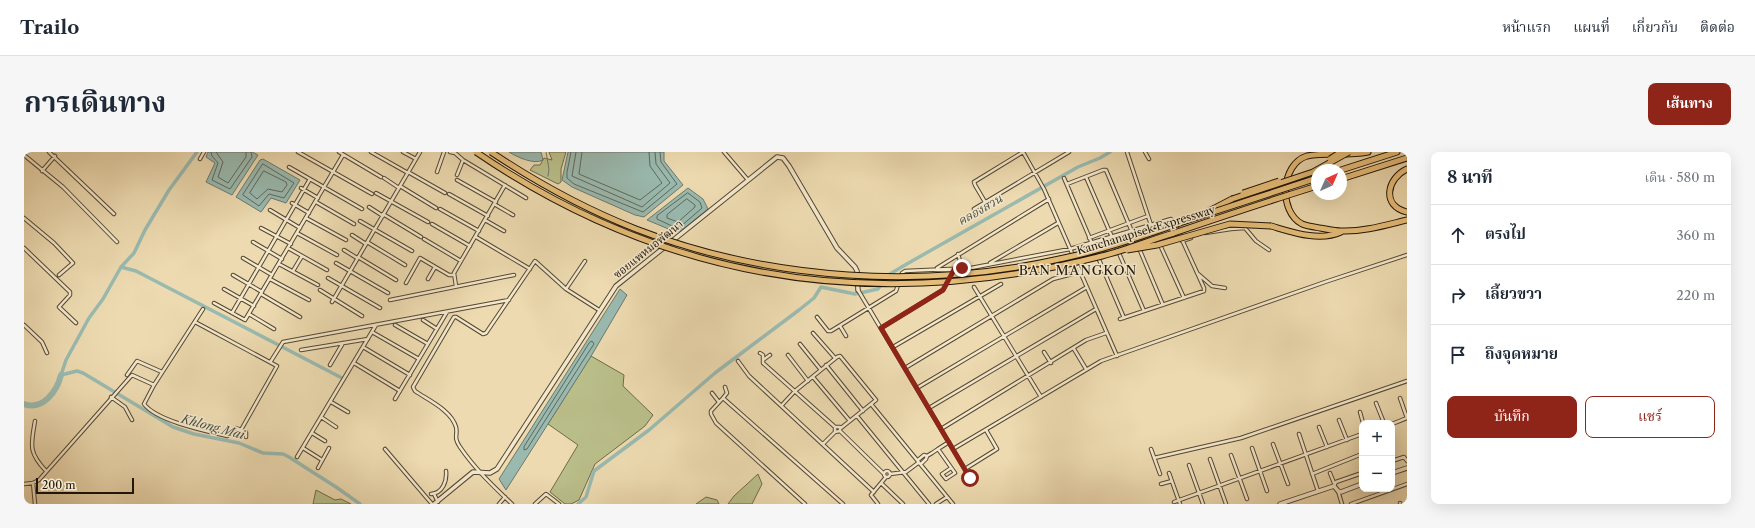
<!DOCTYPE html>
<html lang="th">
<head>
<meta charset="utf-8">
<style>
	body { margin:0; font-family:"Libre Caslon Text","Noto Serif Thai",serif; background:#f6f6f7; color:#1f2937 }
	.controls { position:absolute; right:12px; bottom:12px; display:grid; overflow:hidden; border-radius:8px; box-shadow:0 4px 16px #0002 }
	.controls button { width:36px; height:36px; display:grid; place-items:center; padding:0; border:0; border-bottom:1px solid #e0e1e3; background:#fff; color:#1f2937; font:20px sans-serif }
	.compass { position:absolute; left:1287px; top:12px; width:36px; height:36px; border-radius:50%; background:#fff; box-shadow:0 4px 16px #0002; rotate:45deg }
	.scale { position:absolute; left:12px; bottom:10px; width:98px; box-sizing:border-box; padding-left:4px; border:2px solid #221708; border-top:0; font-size:11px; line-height:14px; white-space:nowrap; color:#221708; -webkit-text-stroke:3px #f3e7cc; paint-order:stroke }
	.stop { position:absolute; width:12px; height:12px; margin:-9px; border:3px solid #8f2418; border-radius:50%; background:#fff }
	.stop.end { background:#8f2418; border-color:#fff; box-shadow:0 1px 4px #0008 }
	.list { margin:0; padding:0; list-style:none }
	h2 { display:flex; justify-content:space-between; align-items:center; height:52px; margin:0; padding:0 16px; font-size:17px }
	h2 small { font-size:13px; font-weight:400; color:#747a83 }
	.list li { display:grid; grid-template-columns:26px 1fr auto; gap:12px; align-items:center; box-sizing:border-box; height:60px; padding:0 16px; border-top:1px solid #e0e1e3 }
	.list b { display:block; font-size:15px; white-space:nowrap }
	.list em { font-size:13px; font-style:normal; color:#747a83 }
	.actions { display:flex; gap:8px; padding:12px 16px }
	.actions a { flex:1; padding:9px 0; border:1px solid #8f2418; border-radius:8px; text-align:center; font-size:14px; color:#8f2418 }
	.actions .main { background:#8f2418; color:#fff }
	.icon { flex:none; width:22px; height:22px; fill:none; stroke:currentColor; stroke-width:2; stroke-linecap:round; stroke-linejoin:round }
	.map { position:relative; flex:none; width:1383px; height:352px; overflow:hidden; border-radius:8px }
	header { display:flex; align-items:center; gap:24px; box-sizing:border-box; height:56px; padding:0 20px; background:#fff; border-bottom:1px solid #e0e1e3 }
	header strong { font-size:19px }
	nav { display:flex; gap:22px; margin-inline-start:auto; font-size:14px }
	.intro { display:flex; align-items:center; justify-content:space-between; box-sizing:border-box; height:96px; padding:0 24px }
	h1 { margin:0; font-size:28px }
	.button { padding:10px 18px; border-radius:8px; background:#8f2418; color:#fff; font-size:14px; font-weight:700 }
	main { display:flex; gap:24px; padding:0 24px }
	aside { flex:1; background:#fff; border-radius:8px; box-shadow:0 4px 16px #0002 }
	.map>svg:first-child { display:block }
</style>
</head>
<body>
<header>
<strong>Trailo</strong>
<nav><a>หน้าแรก</a><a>แผนที่</a><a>เกี่ยวกับ</a><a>ติดต่อ</a></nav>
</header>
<div class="intro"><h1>การเดินทาง</h1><a class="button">เส้นทาง</a></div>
<main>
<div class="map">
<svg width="1383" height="352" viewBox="0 0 1383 352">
	<rect width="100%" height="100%" fill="#eddab0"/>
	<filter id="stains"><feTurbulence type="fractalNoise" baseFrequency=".005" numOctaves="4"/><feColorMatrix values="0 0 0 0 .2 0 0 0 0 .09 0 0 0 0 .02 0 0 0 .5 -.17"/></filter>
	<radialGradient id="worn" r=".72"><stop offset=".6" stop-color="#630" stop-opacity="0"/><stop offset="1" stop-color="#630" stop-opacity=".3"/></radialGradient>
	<path fill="#babf8a" stroke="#6e6b49" d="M 525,0 L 542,0 L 537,17 L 537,30 L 534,32 L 506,18 L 510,13 L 516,13 L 520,6 L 528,8 Z
		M 567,204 L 600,223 L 599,234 L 629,263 L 621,274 L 571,312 L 555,348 L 547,352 L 541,352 L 526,340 L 554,293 L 524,272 Z
		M 734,322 L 738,332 L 728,352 L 704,352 L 710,344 Z
		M 292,338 L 311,348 L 317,347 L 327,352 L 289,352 Z
		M 682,345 L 693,348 L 695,352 L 672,352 Z"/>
	<path fill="#9abab0" stroke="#6a796d" d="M 184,0 L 228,0 L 234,3 L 208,43 L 182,30 L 191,11 L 182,5 Z
		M 485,0 L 517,0 L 519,8 C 510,13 493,5 485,0 Z
		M 544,0 L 640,0 L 640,9 L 659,33 L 620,65 L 611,63 L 548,35 L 538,28 Z
		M 239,7 L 276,28 L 262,51 L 247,46 L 237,60 L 212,45 L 236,8 Z
		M 664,36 L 679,47 L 684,57 L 657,79 L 647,78 L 623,68 Z
		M 596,137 L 603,143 L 566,206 L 482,338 L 475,327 Z"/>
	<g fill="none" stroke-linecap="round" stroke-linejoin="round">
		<path stroke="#5e685c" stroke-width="1" d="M 187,0 L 188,4 L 194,11 L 188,28 L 206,37 L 228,5 L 227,0
			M 192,0 L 199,10 L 194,25 L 204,31 L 222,5 L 222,0
			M 547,0 L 543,20 L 543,26 L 550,32 L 619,60 L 653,32 L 637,10 L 636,0
			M 552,0 L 548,24 L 618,55 L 646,31 L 632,12 L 631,0
			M 558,0 L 555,22 L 616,48 L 638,31 L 626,14 L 625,0
			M 239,12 L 270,31 L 260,46 L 245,42 L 235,54 L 219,43 Z
			M 240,19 L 262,30 L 263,33 L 258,40 L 244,37 L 233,47 L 226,41 Z
			M 664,41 L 676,50 L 678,56 L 656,75 L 648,74 L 633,67 L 633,64 Z
			M 663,47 L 671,53 L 671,55 L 654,70 L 643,66 L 643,63 Z
			M 566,190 L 568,189 L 570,192 L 562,204 L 503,297 L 500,298 L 500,295 Z"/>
		<path stroke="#6a796d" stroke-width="1" d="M 522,0 L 525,17 L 524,24"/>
		<path stroke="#9abab0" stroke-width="3.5" d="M 97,115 L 112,119 L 318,226
			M 37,223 L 53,219 L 59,221 L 149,275 L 170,282 L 215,291 L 239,301 L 259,302 L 265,305 L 312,335 L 336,352
			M 37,223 L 42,208 L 65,166 L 79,147 L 97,115 L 110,101 L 121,78 L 145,38 L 173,0
			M 554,352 L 562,345 L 570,319 L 625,278 L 691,221 L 775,158 L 790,146 L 797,135 L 831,142 L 854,137 L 866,122 L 881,113 L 1054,15 L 1076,6 L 1086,0"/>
		<path stroke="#9abab0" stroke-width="6" d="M 0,252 C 19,259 33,239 37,223"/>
		<g stroke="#554832" stroke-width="4.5">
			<path id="minor" d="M 25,0 L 90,62
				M 274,0 L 348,42
				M 315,0 L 357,25
				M 347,0 L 384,21
				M 379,0 L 392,7
				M 426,0 L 431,1 L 439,8 L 502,46
				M 700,0 L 724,28
				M 999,0 L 1020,37 L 1093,204
				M 1103,0 L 1127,73 L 1160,146
				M 1121,0 L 1125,7
				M 0,3 L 39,35 L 93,90
				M 176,7 L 180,0
				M 265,15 L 338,57
				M 18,19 L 31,4
				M 384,20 L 421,41
				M 413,20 L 420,0
				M 433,23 L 439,8
				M 1062,25 L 1120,159
				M 360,26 L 375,36
				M 1040,26 L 1100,166
				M 433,28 L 472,50
				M 1043,32 L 1079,18 L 1082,18 L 1139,153
				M 376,34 L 412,56
				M 277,36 L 294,46
				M 352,41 L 404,70
				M 425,42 L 464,64
				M 292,50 L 330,72
				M 961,50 L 951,33 L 950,30 L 999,0
				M 268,51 L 285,61
				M 470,52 L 489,63
				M 345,55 L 359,64
				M 416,57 L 455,79
				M 950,57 L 1045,0
				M 246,58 L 276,76
				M 359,62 L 397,85
				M 0,66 L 30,91 L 49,111 L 35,123
				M 282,66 L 322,88
				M 461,68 L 480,79
				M 336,69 L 388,99
				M 408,72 L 446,94
				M 237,76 L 267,92
				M 273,81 L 313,103
				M 1181,81 L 1207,77 L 1221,76 L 1232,89 L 1245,98
				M 328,83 L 342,92
				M 452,85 L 506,117
				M 1065,86 L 1124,64
				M 400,87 L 437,109
				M 1158,89 L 1167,86
				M 229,90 L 258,107
				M 343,90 L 381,113
				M 0,96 L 46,140 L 46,143 L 35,155 L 52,171
				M 264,96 L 303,118
				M 320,98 L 333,106
				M 934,102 L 938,116
				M 334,105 L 372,128
				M 219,106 L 248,123
				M 312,111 L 364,141
				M 966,111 L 1034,71
				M 255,112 L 294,133
				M 913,116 L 1025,47
				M 269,119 L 278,104
				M 1173,121 L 1188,134 L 1201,136
				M 209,123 L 238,140
				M 304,126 L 356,156
				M 246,127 L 285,148
				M 404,127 L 411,115
				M 382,131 L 396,106 L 425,123 L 430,123
				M 432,134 L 430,121 L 481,33
				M 950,135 L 1017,245
				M 200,137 L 230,154
				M 542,137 L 561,109
				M 296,138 L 338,164
				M 834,138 L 946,326
				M 237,142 L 276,165
				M 366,148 L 490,123
				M 308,150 L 396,0
				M 190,151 L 221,168 L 319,3
				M 208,161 L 286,27
				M 225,162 L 250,177
				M 793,165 L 804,179 L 807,179 L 872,139 L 878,121 L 881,119 L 947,116 L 1046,97 L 1147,67 L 1150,70 L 1180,136 L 1180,139 L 1096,167
				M 399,168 L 413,177
				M 171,170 L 253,214 L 217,278
				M 0,173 L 18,190 L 23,201
				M 371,173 L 404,192
				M 816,174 L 822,184
				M 857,176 L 919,138 L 931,116
				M 348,180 L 395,207
				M 789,181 L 811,206
				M 776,192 L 797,218
				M 339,195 L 386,223
				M 869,195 L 977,132
				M 1050,197 L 1062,217
				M 277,198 L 344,187
				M 1020,200 L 1027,211
				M 736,201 L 739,203 L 739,211 L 811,275 L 816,275 L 816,279 L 811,280 L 811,275
				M 764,203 L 784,229
				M 739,208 L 746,203
				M 247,209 L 259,190 L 485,148
				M 714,209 L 725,224 L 850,340
				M 330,211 L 376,239
				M 306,213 L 319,191
				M 802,213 L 839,259
				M 881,216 L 1029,127 L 1056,120
				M 103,223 L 113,209 L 138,220
				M 789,225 L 826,269
				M 130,233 L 179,157
				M 701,235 L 703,241 L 699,246 L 819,352
				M 893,236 L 1063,135
				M 688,241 L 695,250
				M 87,245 L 101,255 L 108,268
				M 699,246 L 687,259 L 687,262 L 692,271 L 781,352
				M 1376,246 L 1383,266
				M 371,247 L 423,160
				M 307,250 L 324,260
				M 1352,251 L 1360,271
				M 847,252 L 929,352
				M 758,253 L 771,239 L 813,205 L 816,204 L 852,248 L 817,276
				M 905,256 L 1072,157
				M 1336,260 L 1339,271
				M 833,264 L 905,352
				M 297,265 L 312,275
				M 1315,268 L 1323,288
				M 11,269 C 7,293 4,300 22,319
				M 1368,272 L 1383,266
				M 1295,275 L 1303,295
				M 917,277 L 1062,188 L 1082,181
				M 816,279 L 860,322
				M 288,281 L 301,289
				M 1275,282 L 1294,339
				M 799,292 L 811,280
				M 1249,292 L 1264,332
				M 279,296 L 298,308
				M 1228,296 L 1243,339
				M 361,297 L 408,352
				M 914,297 L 925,290
				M 929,297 L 1077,209 L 1301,130 L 1383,103
				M 1127,297 L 1136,322
				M 908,301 L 914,297 L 931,321 L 922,327 L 918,322 L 927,316
				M 1207,303 L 1223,347
				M 273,305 L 352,173
				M 1130,306 L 1217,286 L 1383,229
				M 1186,307 L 1202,352
				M 894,308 L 900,303 L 903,304 L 908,301
				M 1368,309 L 1380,305 L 1383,309
				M 1165,313 L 1179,352
				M 294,316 L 305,296
				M 941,317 L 973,297 L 962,278
				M860 322a3 3 0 1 1 6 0a3 3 0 1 1-6 0Z
				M 1145,321 L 1156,352
				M 1306,321 L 1310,331
				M 866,322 L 882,320 L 894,311 L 897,312 L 902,307 L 903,304
				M 1288,322 L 1338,302
				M 9,331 L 11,352
				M 857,331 L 879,352
				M 0,332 L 9,331 L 15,328 L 108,223 L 130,233 L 120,252 C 133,269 181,279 203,284 L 212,276 L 222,280 L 222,285
				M 1137,332 L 1148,329
				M 1310,334 L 1312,330 L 1338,321
				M 1314,339 L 1318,352
				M 407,342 C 419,341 423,329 422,319
				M 410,342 L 414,350
				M 1150,350 L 1338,282
				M 1376,351 L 1376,352
				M 475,352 L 481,345
				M 488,352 C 469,334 451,317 436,295 C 429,285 434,283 432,275 C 427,258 404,248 391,239 L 389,235 L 430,165 L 432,165 L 459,182 L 462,181 L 511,109 L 542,137 L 575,158
				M 511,352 L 522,342 L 535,352
				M 854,352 L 847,343 L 862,325
				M 912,352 L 923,345
				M 1327,352 L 1383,332"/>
		</g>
		<g stroke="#554832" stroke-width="5.5">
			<path id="tertiary" d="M 1368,321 L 1383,316
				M 410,352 L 449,320 L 466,321 L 473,317 L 592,134 L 753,5 L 759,6 L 765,14 L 813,96 L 831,115 L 833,119 L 834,138
				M 1256,352 L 1310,334 L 1314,339 L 1317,340 L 1338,332"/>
		</g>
		<g stroke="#221708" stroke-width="7">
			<path id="motorway" d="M 1344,0 C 1324,4 1302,0 1283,4 C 1257,12 1254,59 1278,72 C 1283,74 1290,75 1296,76 C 1303,77 1310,79 1317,79 C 1339,80 1362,73 1383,68
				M 1383,17 C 1363,26 1357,54 1383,60
				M 1317,18 L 1373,0
				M 1317,27 L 1383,6
				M 1181,61 L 1208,47
				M 1247,74 C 1268,80 1295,90 1317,80"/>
		</g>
		<use href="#minor" stroke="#f3e7cc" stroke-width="2.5"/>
		<use href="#tertiary" stroke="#f3e7cc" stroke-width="3.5"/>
		<use href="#motorway" stroke="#e6bd78" stroke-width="5"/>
		<g stroke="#221708" stroke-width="7" stroke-linecap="butt">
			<path id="motorway-bridge" d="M 452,0 C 644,131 855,161 1078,104 C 1102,98 1126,88 1150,81 C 1197,65 1245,49 1293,34
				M 467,0 C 512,30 561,57 612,77 C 747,129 900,138 1040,106 C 1083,97 1124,82 1165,68 C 1208,54 1250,40 1293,26
				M 1306,7 L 1317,0
				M 1219,41 L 1255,29
				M 1208,47 L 1289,20 L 1325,0
				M 1103,98 L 1133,93 L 1206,72 L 1247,74"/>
		</g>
		<use href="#motorway-bridge" stroke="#e6bd78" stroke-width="5"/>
	</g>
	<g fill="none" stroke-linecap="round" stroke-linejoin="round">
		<path stroke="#8f2418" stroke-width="5" d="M 938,116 L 931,116 L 919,138 L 857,176 L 946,326"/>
	</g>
	<g text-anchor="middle" stroke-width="3" stroke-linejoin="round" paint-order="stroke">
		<g font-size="11" fill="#221708" stroke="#f3e7cc">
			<text transform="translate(1122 78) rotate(-17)" y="4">Kanchanapisek Expressway</text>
			<text transform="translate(624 97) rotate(-39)" y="4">ซอยแพหมอพัฒนา</text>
		</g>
		<g font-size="12" font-style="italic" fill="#4c5043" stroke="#f3e7cc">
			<text transform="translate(956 58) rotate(-30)" y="4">คลองสวน</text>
			<text transform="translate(189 275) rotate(15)" y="4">Khlong Mai</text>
		</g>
		<g font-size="13" letter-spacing="1" fill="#221708" stroke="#f3e7cc">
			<text x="1054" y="123">BAN MANGKON</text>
		</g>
	</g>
	<rect width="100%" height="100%" filter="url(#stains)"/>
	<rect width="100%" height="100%" fill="url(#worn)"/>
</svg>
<div class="controls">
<button>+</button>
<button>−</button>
</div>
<svg class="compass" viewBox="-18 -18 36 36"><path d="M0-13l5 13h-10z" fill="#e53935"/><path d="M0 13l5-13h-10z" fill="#747a83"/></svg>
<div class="scale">200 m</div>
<div class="stop" style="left:946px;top:326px"></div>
<div class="stop end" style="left:938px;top:116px"></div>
</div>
<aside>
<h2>8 นาที<small>เดิน · 580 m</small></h2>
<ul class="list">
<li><svg class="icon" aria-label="ahead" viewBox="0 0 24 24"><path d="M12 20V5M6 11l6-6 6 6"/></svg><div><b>ตรงไป</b></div><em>360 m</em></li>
<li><svg class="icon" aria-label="right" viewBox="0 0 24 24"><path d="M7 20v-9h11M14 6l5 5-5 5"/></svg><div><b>เลี้ยวขวา</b></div><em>220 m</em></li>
<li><svg class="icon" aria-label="arrive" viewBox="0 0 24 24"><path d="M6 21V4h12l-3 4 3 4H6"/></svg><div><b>ถึงจุดหมาย</b></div></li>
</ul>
<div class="actions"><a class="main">บันทึก</a><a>แชร์</a></div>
</aside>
</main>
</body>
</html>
